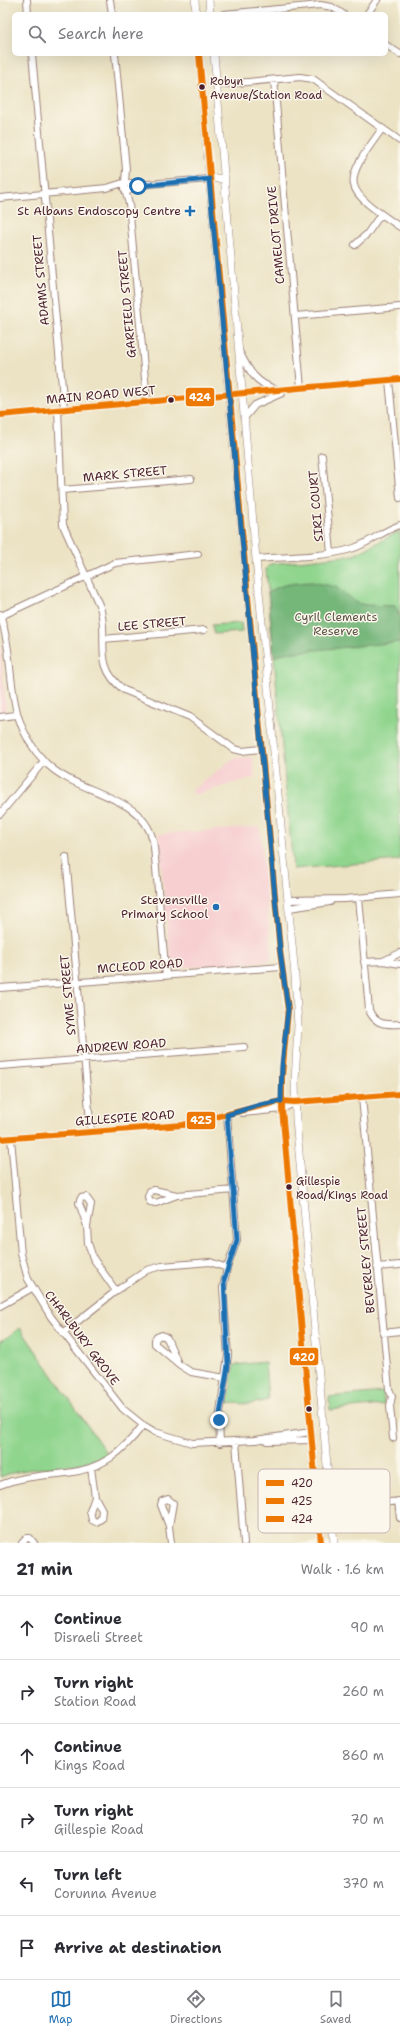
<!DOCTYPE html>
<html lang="en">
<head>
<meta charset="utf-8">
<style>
	body { margin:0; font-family:"Shantell Sans",sans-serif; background:#f2f2f3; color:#2b2b33 }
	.stop { position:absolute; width:12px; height:12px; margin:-9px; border:3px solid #1f6fb2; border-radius:50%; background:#fff }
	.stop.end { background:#1f6fb2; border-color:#fff; box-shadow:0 1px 4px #0008 }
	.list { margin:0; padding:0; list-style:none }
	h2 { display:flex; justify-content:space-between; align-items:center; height:52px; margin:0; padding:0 16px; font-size:17px }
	h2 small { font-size:13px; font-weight:400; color:#7c7c81 }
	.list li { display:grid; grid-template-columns:26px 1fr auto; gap:12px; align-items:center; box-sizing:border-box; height:64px; padding:0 16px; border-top:1px solid #e1e1e2 }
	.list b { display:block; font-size:15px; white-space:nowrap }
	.list p { margin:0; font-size:13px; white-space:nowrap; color:#7c7c81 }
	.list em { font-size:13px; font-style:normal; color:#7c7c81 }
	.icon { flex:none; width:22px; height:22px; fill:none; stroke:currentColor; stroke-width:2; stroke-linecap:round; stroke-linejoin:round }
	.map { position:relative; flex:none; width:400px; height:1543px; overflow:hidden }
	.search { position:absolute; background:#fff; box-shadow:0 4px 16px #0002; left:12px; right:12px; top:12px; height:44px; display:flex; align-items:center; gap:10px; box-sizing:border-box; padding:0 14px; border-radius:6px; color:#7c7c81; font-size:15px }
	.sheet { height:436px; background:#fff }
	nav { display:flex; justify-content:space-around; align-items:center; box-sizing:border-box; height:56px; border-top:1px solid #e1e1e2; background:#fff; font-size:11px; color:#7c7c81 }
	nav a { display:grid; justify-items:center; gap:2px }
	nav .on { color:#1f6fb2 }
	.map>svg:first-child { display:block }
</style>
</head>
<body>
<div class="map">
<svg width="400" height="1543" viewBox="0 0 400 1543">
	<rect width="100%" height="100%" fill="#fbf7ec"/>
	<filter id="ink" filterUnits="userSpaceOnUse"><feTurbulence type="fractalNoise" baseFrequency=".025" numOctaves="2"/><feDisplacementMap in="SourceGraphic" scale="8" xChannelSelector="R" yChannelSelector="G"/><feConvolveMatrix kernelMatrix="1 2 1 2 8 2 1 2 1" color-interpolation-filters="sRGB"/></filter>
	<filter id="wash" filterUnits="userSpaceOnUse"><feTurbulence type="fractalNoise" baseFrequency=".012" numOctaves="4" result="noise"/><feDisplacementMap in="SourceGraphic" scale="16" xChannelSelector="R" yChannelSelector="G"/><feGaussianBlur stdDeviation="0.9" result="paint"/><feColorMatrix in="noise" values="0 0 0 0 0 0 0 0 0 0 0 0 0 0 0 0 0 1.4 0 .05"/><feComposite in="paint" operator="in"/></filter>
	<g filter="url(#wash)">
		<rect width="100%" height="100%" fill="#ece3c4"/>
		<path fill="#f7cfd1" d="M 0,639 L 6,711 L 0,711 Z
			M 251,757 L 253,759 L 255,778 L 247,779 L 194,795 L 192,790 L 234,758 Z
			M 260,827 L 272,958 L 269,961 L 174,968 L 171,966 L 158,834 Z"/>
		<path fill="#90d58e" stroke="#6d7a5c" d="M 400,531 L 400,860 L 293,869 L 266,569 L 270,564 L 354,555 Z
			M 241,623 L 242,632 L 214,634 L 212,625 Z
			M 20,1328 L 107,1454 C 73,1472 35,1463 0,1477 L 0,1342 Z
			M 265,1362 L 268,1400 L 250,1404 L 228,1403 L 234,1365 Z
			M 383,1392 L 384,1405 L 330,1410 L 329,1397 Z"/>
		<path fill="#74b679" stroke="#5f6a52" d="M 312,582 L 336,587 L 356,603 L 366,605 L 395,606 L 400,617 L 400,642 L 284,653 L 274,657 L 268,593 C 281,583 297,583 312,582 Z"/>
	</g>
	<g filter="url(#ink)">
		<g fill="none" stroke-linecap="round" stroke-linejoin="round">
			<g stroke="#9b8178" stroke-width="8">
				<path id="minor" d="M 27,0 L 28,14
					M 110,0 L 112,14
					M 224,14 L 320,5 L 332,7 L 343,14
					M 367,14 L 377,0
					M 386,45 L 400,54
					M 32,54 L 64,409
					M 115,54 L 126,169 L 125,182
					M 274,80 L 301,388
					M 216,85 L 300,77 L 313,79 L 400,141
					M 382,129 C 340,186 343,188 400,227
					M 131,183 L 148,184 L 209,179
					M 125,190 L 129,204 L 147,401
					M 0,198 L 107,188 L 126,182 L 131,185 L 130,190 L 128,191 L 124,189 L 124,183
					M 355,245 L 367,234 L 381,214
					M 295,316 L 400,307
					M 240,353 C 249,371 256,383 275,389
					M 389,380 L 400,498
					M 243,393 L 400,379
					M 58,410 L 63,525 L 100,607 C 110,639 91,665 124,690 L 190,717 L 234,749 L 242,751 L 261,749
					M 245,417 L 255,405 L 282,393
					M 322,456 L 331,553
					M 62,490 L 191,479
					M 256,559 C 285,557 324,557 351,549 C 368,544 382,531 400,525
					M 0,614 C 18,668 1,716 45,762 C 77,796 148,793 154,847 L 166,976
					M 1,616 L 115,563 L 198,554
					M 103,639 L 204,630
					M 0,717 L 16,715
					M 0,814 L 44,761
					M 66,857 L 91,1132
					M 359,898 L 369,1010 C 375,1025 386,1025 400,1024
					M 288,900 L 345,899 L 400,894
					M 289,908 L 330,902
					M 383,961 L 400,953
					M 364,962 L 383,961 L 400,964
					M 0,988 L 282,967
					M 0,1066 L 244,1047
					M 362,1097 L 389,1389 L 392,1396
					M 243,1113 L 282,1109 L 294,1103
					M 11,1138 L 21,1254 L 28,1279 L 51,1317 L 123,1409 L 143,1425 L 155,1432 L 192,1443 L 255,1440 L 311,1432
					M 0,1139 L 183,1125 L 281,1101 L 295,1102 L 400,1094
					M 177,1195 L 154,1190 L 150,1191 L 148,1197 L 150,1202 L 156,1203 L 177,1195 L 234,1190
					M 87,1226 L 91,1204 L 86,1197 L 81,1198 L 79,1203 L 87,1226 L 88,1243 L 93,1258 L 116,1291
					M 377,1267 L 400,1265
					M 0,1306 L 32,1288
					M 63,1333 L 116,1291 L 147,1270 L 162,1266 L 210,1262 L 227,1268
					M 383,1333 L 400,1331
					M 177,1361 L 167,1338 L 162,1335 L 157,1337 L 155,1340 L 155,1344 L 180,1365 L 191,1372 L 225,1378
					M 392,1396 L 390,1406 L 393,1438
					M 267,1441 L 312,1440
					M 236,1442 L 244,1543
					M 220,1443 L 219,1420 L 228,1355 L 223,1288 L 227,1268 L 237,1240 L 227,1115
					M 91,1468 L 95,1497 L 102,1510 L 101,1519 L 96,1522 L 92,1520 L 90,1511 L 95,1497
					M 0,1485 C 22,1476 43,1476 67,1473 C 102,1469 122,1453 143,1425
					M 398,1501 L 400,1518
					M 331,1508 L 400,1501
					M 169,1526 L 161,1505 L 162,1501 L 168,1499 L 173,1503 L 169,1526 L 171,1543
					M 22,1543 L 27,1538 L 30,1538 L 34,1543"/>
			</g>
			<g stroke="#9b8178" stroke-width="8">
				<path id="major" d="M 195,0 L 196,14
					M 209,0 L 210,14
					M 199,54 C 223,353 254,652 280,951 L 288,1009 L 282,1077 L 282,1109 L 321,1543
					M 214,54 L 256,559 L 295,976 L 298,1025 L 295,1082 L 296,1119 L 334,1543
					M 209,179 L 225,178
					M 0,415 L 243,393"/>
			</g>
			<use href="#minor" stroke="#fff" stroke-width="6"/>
			<use href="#major" stroke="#fff" stroke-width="7"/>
			<g stroke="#fbf7ec" stroke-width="9">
				<path id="bus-1" d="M 199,54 L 280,951 L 288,1009 L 282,1077 L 282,1109 L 321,1543"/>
			</g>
			<g stroke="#fbf7ec" stroke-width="9">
				<path id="bus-2" d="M 0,1139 L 183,1125 L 281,1101 L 295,1102 L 400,1094"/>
			</g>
			<g stroke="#fbf7ec" stroke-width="9">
				<path id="bus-3" d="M 0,415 L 400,379"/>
			</g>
			<use href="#bus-1" stroke="#ed7804" stroke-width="6"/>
			<use href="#bus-2" stroke="#ed7804" stroke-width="6"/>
			<use href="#bus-3" stroke="#ed7804" stroke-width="6"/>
		</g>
	</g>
	<g fill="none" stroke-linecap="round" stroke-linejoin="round" filter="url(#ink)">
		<path stroke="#1f6fb2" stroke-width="5" d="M 138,186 L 209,179 L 280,951 L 288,1009 L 282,1066 L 281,1101 L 260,1105 L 227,1115 L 237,1240 L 224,1280 L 228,1365 L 219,1420"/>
	</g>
	<g fill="#4a1f2b" stroke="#fbf7ec" stroke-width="1.5">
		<circle cx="202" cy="87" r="3.5"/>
		<circle cx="171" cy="400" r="3.5"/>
		<circle cx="289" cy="1187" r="3.5"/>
		<circle cx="309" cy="1409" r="3.5"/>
	</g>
	<g fill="#1f6fb2" stroke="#fbf7ec" stroke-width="1.5">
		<path d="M188 205h4v4h4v4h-4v4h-4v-4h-4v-4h4z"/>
		<circle cx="216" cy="907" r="4"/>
	</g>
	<g text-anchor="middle" stroke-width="3" stroke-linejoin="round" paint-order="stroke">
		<g font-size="11" fill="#4a1f2b" stroke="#fbf7ec" text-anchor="start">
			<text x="210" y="85">Robyn<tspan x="210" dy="14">Avenue/Station Road</tspan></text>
			<text x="296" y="1185">Gillespie<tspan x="296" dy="14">Road/Kings Road</tspan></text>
		</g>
		<g font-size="12" fill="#4a1f2b" stroke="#fbf7ec" text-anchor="end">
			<text x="181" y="215">St Albans Endoscopy Centre</text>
			<text x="208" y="904">Stevensville<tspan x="208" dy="14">Primary School</tspan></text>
		</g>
		<g font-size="12" fill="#4a1f2b" stroke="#fbf7ec">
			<text transform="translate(276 235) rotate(-95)" y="4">CAMELOT DRIVE</text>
			<text transform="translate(41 280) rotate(-95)" y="4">ADAMS STREET</text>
			<text transform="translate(127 304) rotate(-95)" y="4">GARFIELD STREET</text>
			<text transform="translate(101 395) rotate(-5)" y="4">MAIN ROAD WEST</text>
			<text transform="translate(125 474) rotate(-5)" y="4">MARK STREET</text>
			<text transform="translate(316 506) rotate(-95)" y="4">SIRI COURT</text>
			<text transform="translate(152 624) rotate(-5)" y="4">LEE STREET</text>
			<text transform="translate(140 966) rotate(-4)" y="4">MCLEOD ROAD</text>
			<text transform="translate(68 995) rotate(-95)" y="4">SYME STREET</text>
			<text transform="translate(121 1046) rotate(-4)" y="4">ANDREW ROAD</text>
			<text transform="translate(125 1118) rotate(-4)" y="4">GILLESPIE ROAD</text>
			<text transform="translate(366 1260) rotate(-95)" y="4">BEVERLEY STREET</text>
			<text transform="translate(82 1338) rotate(53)" y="4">CHARLBURY GROVE</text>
		</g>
		<g font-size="12" fill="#5f5649" stroke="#fbf7ec">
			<text x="336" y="621">Cyril Clements<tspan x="336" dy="14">Reserve</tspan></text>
		</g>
	</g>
	<rect x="258" y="1469" width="132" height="64" rx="6" fill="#fbf7ec" stroke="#c6b6b2" stroke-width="1"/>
	<rect x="266" y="1480" width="18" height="6" fill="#ed7804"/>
	<rect x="266" y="1498" width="18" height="6" fill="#ed7804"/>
	<rect x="266" y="1516" width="18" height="6" fill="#ed7804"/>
	<g font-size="11" fill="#4a1f2b">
		<text x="291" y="1487">420</text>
		<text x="291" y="1505">425</text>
		<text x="291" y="1523">424</text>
	</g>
	<g stroke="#fbf7ec" stroke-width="1.5">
		<rect x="185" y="387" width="30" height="20" rx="4" fill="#ed7804"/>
		<rect x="186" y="1111" width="30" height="19" rx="4" fill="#ed7804"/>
		<rect x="289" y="1347" width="30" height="19" rx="4" fill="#ed7804"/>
	</g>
	<g font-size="11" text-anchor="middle" font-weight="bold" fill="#fff">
		<text x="200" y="401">424</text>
		<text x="201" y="1124">425</text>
		<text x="304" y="1361">420</text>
	</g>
</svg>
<div class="stop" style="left:138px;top:186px"></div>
<div class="stop end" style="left:219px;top:1420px"></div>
<div class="search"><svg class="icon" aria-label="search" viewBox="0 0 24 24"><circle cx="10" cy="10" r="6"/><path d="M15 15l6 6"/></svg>Search here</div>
</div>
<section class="sheet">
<h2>21 min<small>Walk · 1.6 km</small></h2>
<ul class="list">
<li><svg class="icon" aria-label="ahead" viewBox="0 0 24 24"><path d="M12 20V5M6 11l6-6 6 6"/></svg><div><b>Continue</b><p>Disraeli Street</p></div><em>90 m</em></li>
<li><svg class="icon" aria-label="right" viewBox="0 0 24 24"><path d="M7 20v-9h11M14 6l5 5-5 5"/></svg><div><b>Turn right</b><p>Station Road</p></div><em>260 m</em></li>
<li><svg class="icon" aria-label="ahead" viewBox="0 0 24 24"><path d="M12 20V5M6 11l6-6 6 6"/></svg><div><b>Continue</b><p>Kings Road</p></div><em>860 m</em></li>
<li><svg class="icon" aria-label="right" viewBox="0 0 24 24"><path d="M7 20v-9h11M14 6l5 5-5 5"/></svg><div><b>Turn right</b><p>Gillespie Road</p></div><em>70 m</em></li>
<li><svg class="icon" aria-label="left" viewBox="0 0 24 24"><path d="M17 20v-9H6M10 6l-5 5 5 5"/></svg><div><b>Turn left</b><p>Corunna Avenue</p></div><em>370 m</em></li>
<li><svg class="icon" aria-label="arrive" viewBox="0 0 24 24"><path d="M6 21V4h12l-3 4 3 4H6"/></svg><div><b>Arrive at destination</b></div></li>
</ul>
</section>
<nav>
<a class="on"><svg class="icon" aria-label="map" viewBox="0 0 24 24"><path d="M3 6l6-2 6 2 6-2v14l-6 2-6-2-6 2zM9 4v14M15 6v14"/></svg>Map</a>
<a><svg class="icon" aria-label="directions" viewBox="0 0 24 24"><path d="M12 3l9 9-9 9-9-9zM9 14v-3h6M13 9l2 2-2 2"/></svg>Directions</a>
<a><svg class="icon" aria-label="saved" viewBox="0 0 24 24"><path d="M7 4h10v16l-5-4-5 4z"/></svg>Saved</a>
</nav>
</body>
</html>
